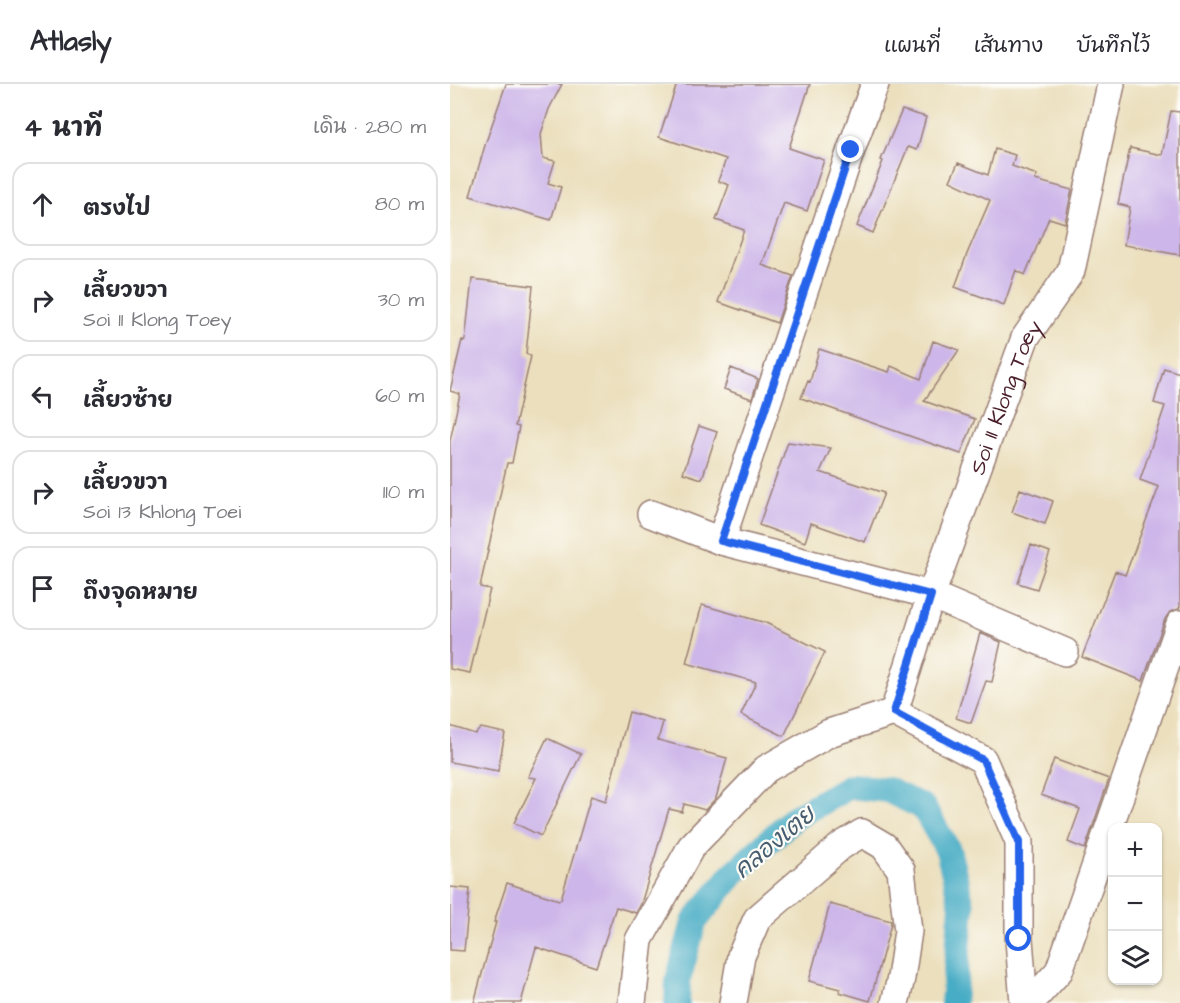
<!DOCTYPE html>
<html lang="th">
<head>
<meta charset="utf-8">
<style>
	body { margin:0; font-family:"Architects Daughter","Playpen Sans Thai",sans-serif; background:#f7f7f7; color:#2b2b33 }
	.controls { position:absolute; right:18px; bottom:18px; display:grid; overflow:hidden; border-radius:12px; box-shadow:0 2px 4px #0004 }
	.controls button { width:54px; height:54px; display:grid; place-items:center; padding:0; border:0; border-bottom:2px solid #e1e1e2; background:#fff; color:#2b2b33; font:30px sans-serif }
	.stop { position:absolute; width:18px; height:18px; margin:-14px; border:4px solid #2563eb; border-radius:50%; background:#fff }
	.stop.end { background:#2563eb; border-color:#fff; box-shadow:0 2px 6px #0008 }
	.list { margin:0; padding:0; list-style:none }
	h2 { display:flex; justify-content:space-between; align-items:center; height:78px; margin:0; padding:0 24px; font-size:26px }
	h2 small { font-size:20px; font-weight:400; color:#7c7c81 }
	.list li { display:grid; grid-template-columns:39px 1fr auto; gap:18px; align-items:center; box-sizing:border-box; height:84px; margin:0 12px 12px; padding:0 12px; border:2px solid #e1e1e2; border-radius:18px }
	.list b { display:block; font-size:22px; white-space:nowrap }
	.list p { margin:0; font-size:20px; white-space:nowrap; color:#7c7c81 }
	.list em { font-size:20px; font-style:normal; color:#7c7c81 }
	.icon { flex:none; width:33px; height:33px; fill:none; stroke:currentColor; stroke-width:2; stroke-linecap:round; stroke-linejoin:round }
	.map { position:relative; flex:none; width:730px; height:919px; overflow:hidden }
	header { display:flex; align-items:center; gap:36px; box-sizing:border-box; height:84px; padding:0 30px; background:#fff; border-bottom:2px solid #e1e1e2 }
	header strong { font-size:28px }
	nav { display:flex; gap:33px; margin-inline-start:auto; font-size:21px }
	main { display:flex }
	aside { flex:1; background:#fff }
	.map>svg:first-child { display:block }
</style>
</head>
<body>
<header>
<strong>Atlasly</strong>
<nav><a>แผนที่</a><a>เส้นทาง</a><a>บันทึกไว้</a></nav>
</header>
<main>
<aside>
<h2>4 นาที<small>เดิน · 280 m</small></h2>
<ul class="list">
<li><svg class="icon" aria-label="ahead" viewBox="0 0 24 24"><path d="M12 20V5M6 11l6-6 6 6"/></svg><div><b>ตรงไป</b></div><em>80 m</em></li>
<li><svg class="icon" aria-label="right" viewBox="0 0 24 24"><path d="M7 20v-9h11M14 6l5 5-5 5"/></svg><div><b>เลี้ยวขวา</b><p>Soi 11 Klong Toey</p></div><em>30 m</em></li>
<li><svg class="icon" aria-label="left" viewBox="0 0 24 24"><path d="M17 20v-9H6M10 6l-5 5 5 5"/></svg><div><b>เลี้ยวซ้าย</b></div><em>60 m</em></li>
<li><svg class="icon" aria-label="right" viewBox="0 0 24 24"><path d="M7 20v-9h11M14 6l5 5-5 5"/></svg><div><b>เลี้ยวขวา</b><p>Soi 13 Khlong Toei</p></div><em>110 m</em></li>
<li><svg class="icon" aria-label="arrive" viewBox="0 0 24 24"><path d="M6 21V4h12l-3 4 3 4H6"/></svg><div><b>ถึงจุดหมาย</b></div></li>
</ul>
</aside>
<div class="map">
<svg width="730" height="919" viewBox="0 0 730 919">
	<rect width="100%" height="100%" fill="#fdfcf7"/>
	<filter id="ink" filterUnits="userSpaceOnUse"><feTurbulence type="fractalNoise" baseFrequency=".0167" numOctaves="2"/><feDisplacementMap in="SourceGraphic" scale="12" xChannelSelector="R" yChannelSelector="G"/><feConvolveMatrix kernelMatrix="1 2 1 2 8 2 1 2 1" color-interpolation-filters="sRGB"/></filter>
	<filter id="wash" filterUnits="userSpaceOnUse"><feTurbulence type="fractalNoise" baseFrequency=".008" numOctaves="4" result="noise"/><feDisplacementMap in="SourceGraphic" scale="24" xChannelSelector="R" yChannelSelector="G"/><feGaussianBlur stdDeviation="1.35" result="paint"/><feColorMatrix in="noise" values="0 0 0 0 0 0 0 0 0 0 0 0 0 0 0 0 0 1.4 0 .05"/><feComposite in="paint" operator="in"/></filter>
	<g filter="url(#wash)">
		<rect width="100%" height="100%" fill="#ebdfbd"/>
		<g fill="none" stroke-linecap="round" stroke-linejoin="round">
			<path stroke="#46acc5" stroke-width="26" d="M 227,919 L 228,896 L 244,838 L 283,790 L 344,734 L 400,702 L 437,706 L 473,723 L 498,766 L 512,822 L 503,919"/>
		</g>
		<g id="blocks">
			<path fill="#cdb6e9" d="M 56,0 L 112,0 L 99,25 L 91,50 L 93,74 L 105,77 L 98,99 L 111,103 L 101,136 L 20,112 L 36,58 Z
				M 227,0 L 360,0 L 339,64 L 374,76 L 357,127 L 334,119 L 312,181 L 343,192 L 327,239 L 268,218 L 294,146 L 266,136 L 279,101 L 268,97 L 276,75 L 209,53 Z
				M 452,26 L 476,33 L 467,66 L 458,63 L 423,149 L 407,142 L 433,77 L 431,76 Z
				M 721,27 L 730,28 L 730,171 L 674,161 L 680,123 L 668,120 L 680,64 L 712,71 Z
				M 545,65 L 565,71 L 562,82 L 587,91 L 585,96 L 622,106 L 615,139 L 599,134 L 575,191 L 566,186 L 554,221 L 505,203 L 517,170 L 540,116 L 500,97 L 508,79 L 538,91 Z
				M 22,195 L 83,202 L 76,270 L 81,272 L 65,342 L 69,343 L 62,379 L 57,379 L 30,503 L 40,505 L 20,589 L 0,585 L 0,357 L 10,310 L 0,307 L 12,256 L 15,257 Z
				M 483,257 L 509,266 L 474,317 L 525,335 L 511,370 L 351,314 L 358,297 L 360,298 L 369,265 L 439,288 L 441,282 L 471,295 Z
				M 281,284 L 308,295 L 302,315 L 274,305 Z
				M 714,284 L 730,289 L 730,522 L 729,525 L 720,528 L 715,535 L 693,597 L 632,573 L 665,487 L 675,491 L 709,403 L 690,396 L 715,322 L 704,319 Z
				M 249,342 L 267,348 L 252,395 L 233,389 Z
				M 338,358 L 381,364 L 370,388 L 434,409 L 415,458 L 361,439 L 355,458 L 309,441 Z
				M 570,405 L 603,417 L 595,440 L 562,428 Z
				M 581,461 L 600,468 L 587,505 L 568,499 Z
				M 252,521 L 316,539 L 375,568 L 334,652 L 291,631 L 306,598 L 236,579 Z
				M 530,549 L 551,558 L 542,598 L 536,597 L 521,639 L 506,634 Z
				M 179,628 L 213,638 L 208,656 L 277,674 L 266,714 L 255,726 L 234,720 L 232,728 L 219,725 L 191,820 L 186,829 L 166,823 L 146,883 L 86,863 L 71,919 L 24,919 L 46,838 L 44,838 L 57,799 L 109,816 L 111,815 L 141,712 L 156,717 Z
				M 0,642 L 25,650 L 31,644 L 55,649 L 48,687 L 0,678 Z
				M 97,654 L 131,670 L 91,752 L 64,739 L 86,694 L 78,693 Z
				M 604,675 L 659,695 L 635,765 L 618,758 L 630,725 L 591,711 Z
				M 0,803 L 20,805 L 14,867 L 0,866 Z
				M 380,820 L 441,837 L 441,840 L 420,917 L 389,908 L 390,905 L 359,897 Z"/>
		</g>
	</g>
	<g filter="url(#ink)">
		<use href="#blocks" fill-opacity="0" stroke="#9a7f74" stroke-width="1.5"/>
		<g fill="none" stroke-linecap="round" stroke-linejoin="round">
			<g stroke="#9a7f74" stroke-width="30">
				<g id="minor">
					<path d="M 201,430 L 271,457 L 481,511 L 615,568"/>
					<path d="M 271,457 L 401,66 L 425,0"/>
					<path id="s1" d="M 444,628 L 481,511 L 575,254 L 621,187 L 661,0"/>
					<path d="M 182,919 L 189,856 L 241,763 L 316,685 L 379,649 L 444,628 L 533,676 L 569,758 L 569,855 L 574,919"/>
					<path d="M 283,919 L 291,872 L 307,835 L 391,762 L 412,749 L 434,762 L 451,786 L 458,847 L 451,894 L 445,919"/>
					<path d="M 580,919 L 609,887 L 730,540"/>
				</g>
			</g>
			<use href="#minor" stroke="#fff" stroke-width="27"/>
		</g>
	</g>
	<g fill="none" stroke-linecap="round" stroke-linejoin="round" filter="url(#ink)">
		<path stroke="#2563eb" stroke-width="8" d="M 401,66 L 271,457 L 481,511 L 444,628 L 533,676 L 569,758 L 569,855"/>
	</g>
	<g text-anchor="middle" stroke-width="4.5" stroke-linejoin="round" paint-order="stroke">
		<g font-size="22" fill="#4a1f2b" stroke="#fdfcf7">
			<text dy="8" stroke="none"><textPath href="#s1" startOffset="334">Soi 11 Klong Toey</textPath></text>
		</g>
		<g font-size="24" font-style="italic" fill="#485e70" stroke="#fdfcf7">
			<text transform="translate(324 758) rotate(-40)" y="8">คลองเตย</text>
		</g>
	</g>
</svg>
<div class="controls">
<button>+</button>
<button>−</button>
<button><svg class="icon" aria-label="layers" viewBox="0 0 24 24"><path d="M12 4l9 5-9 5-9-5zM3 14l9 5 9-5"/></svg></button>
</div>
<div class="stop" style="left:569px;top:855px"></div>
<div class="stop end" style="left:401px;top:66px"></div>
</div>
</main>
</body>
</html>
